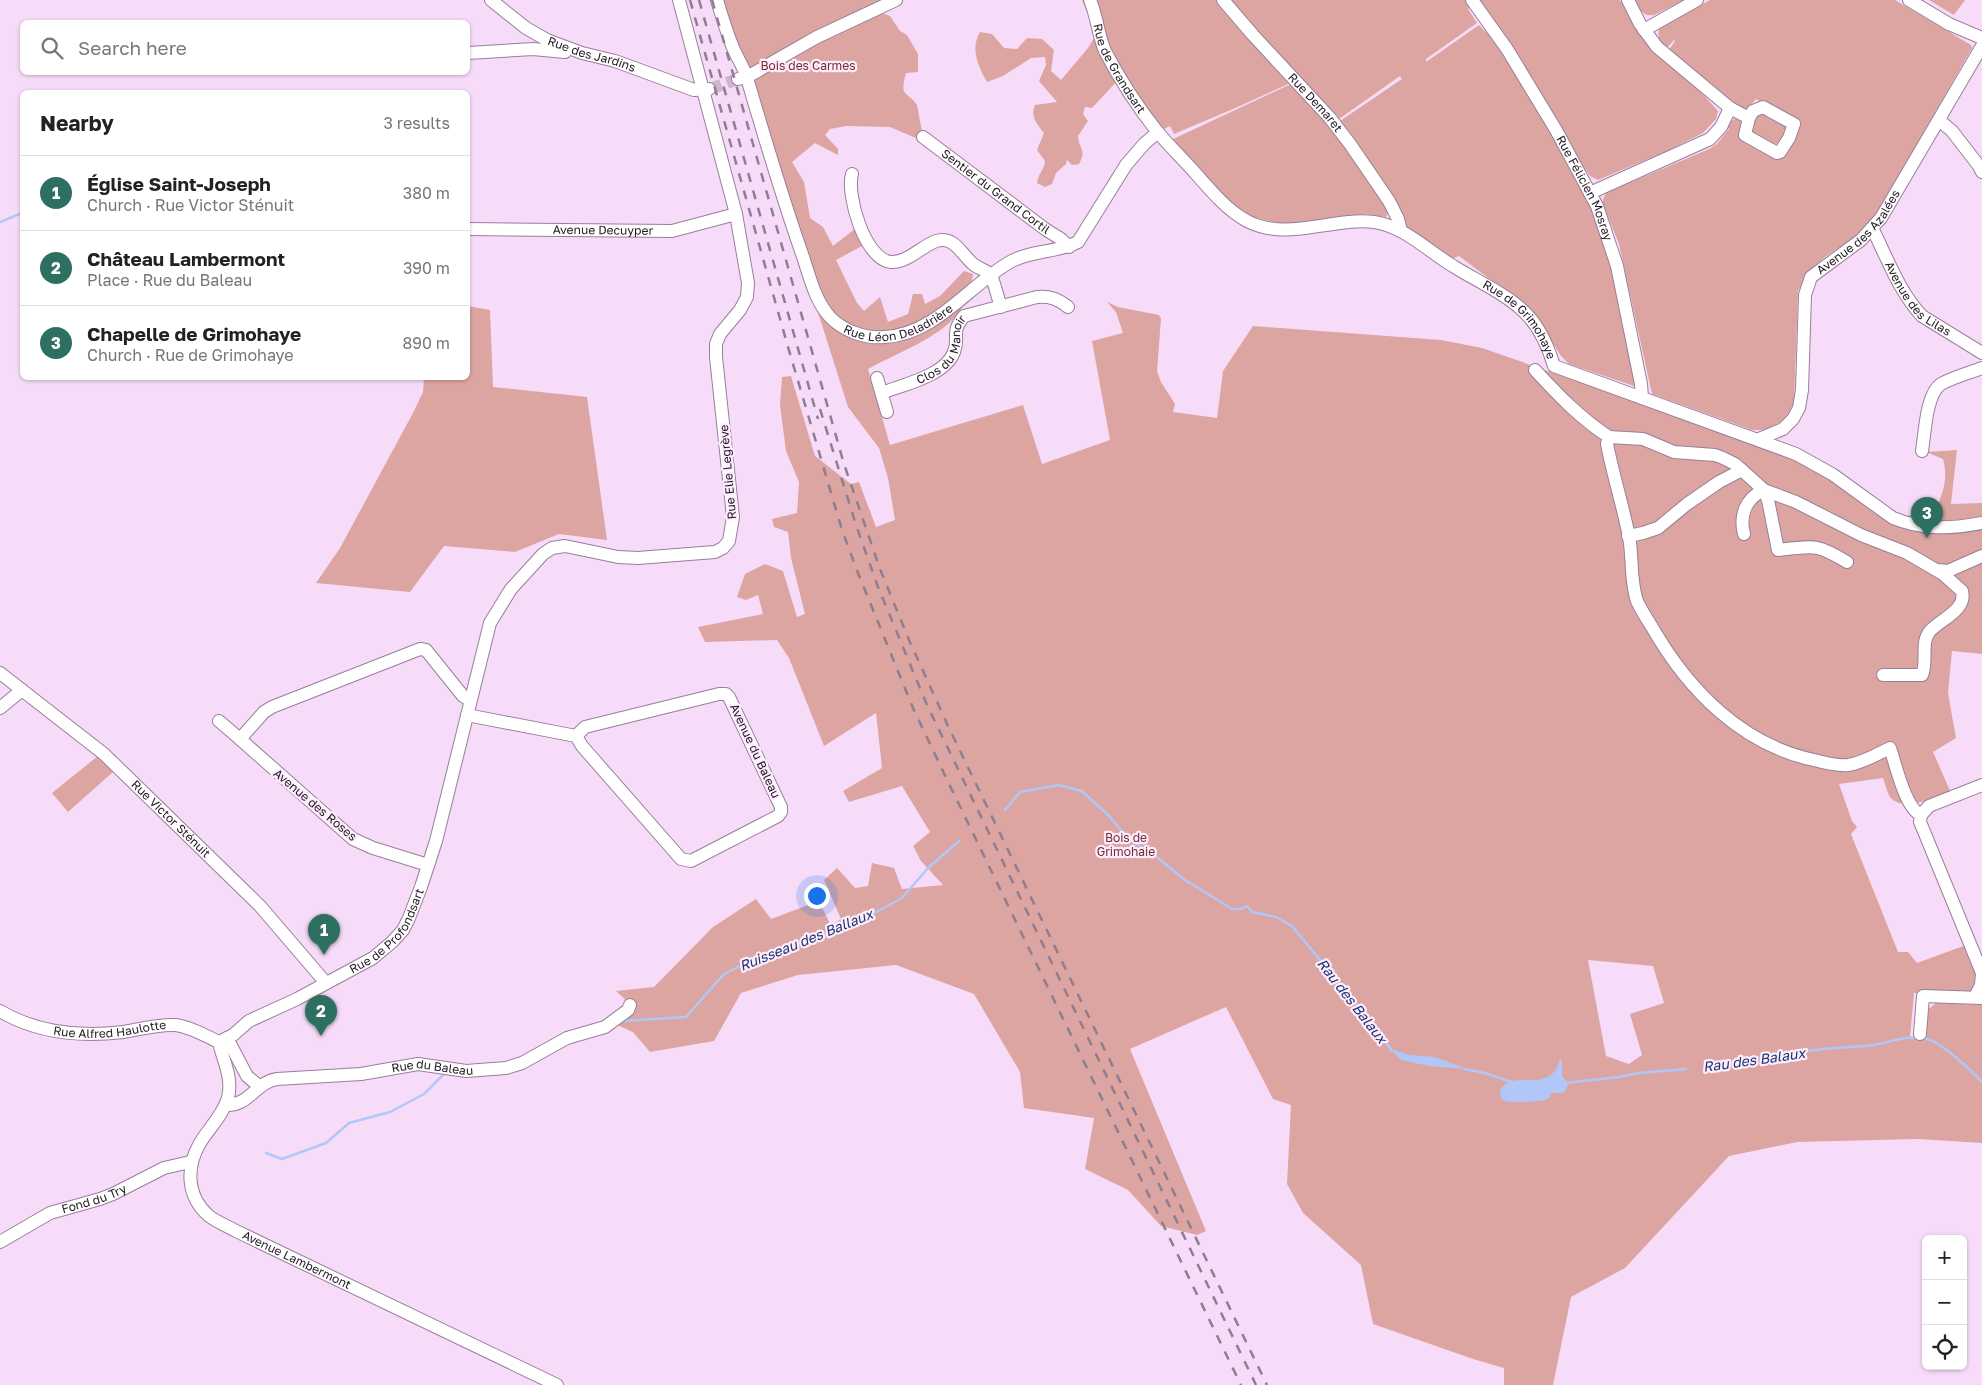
<!DOCTYPE html>
<html lang="en">
<head>
<meta charset="utf-8">
<style>
	body { margin:0; font-family:"Golos Text",sans-serif; background:#f6f6f6; color:#222 }
	.controls { position:absolute; right:15px; bottom:15px; display:grid; overflow:hidden; border-radius:8px; box-shadow:0 1px 4px #0004 }
	.controls button { width:45px; height:45px; display:grid; place-items:center; padding:0; border:0; border-bottom:1px solid #e0e0e0; background:#fff; color:#222; font:25px sans-serif }
	.you { position:absolute; left:816px; top:895px; width:18px; height:18px; margin:-12px; border:4px solid #fff; border-radius:50%; background:#1a73e8; box-shadow:0 0 0 8px #1a73e833 }
	.badge { display:grid; place-items:center; width:32px; height:32px; border-radius:50%; background:#2d7061; color:#fff; font-size:16px; font-weight:700 }
	.pin { position:absolute; translate:-50% -41px; filter:drop-shadow(0 1px 2px #0008) }
	.pin::after { content:''; position:absolute; top:26px; width:18px; height:15px; background:inherit; clip-path:polygon(0 0,100% 0,50% 100%) }
	.list { margin:0; padding:0; list-style:none }
	h2 { display:flex; justify-content:space-between; align-items:center; height:65px; margin:0; padding:0 20px; font-size:21px }
	h2 small { font-size:16px; font-weight:400; color:#767676 }
	.list li { display:grid; grid-template-columns:32px 1fr auto; gap:15px; align-items:center; box-sizing:border-box; height:75px; padding:0 20px; border-top:1px solid #e0e0e0 }
	.list b { display:block; font-size:19px; white-space:nowrap }
	.list p { margin:0; font-size:16px; white-space:nowrap; color:#767676 }
	.list em { font-size:16px; font-style:normal; color:#767676 }
	.icon { flex:none; width:28px; height:28px; fill:none; stroke:currentColor; stroke-width:2; stroke-linecap:round; stroke-linejoin:round }
	.map { position:relative; flex:none; width:1982px; height:1385px; overflow:hidden }
	.search { position:absolute; background:#fff; box-shadow:0 1px 4px #0004; left:20px; top:20px; width:450px; height:55px; display:flex; align-items:center; gap:12px; box-sizing:border-box; padding:0 18px; border-radius:8px; color:#767676; font-size:19px }
	.panel { position:absolute; background:#fff; box-shadow:0 1px 4px #0004; left:20px; top:90px; width:450px; height:290px; border-radius:8px }
	.map>svg:first-child { display:block }
</style>
</head>
<body>
<div class="map">
<svg width="1982" height="1385" viewBox="0 0 1982 1385">
	<rect width="100%" height="100%" fill="#f7dcf9"/>
	<path fill="#dda5a1" fill-rule="evenodd" d="M 719,0 L 882,0 L 876,11 L 890,16 L 900,31 L 907,35 L 918,54 L 918,72 L 906,73 C 899,98 907,90 917,105 L 923,137 L 918,139 L 890,127 L 846,126 L 830,129 L 825,135 L 838,149 L 838,155 L 815,143 L 792,162 L 804,182 L 810,218 L 823,227 L 833,246 L 856,228 L 862,246 L 836,260 L 857,303 L 864,311 L 880,297 L 888,322 L 908,314 L 913,294 L 922,294 L 925,304 L 940,296 L 964,271 L 973,274 C 971,289 966,305 955,317 C 936,339 895,354 868,369 L 890,445 L 1023,405 L 1042,464 L 1110,440 L 1092,341 L 1123,333 L 1116,312 L 1107,302 L 1118,307 L 1159,315 L 1161,319 L 1157,371 L 1161,382 L 1175,404 L 1173,412 L 1217,418 L 1223,371 L 1253,326 L 1441,340 L 1482,348 L 1772,449 L 1904,517 L 1936,509 C 1944,491 1948,477 1943,459 L 1926,452 L 1957,450 L 1951,504 L 1982,503 L 1982,654 L 1952,651 L 1948,693 L 1956,738 L 1933,752 L 1951,793 C 1937,798 1901,812 1890,797 C 1887,792 1885,783 1883,778 L 1839,784 L 1852,821 L 1857,827 L 1851,834 L 1898,952 L 1908,952 L 1917,963 L 1966,945 L 1979,976 L 1976,987 L 1970,992 L 1914,993 L 1910,1037 L 1923,1040 L 1925,1012 L 1936,1003 L 1982,1005 L 1982,1143 L 1918,1139 L 1797,1142 L 1729,1156 L 1625,1268 L 1571,1297 L 1553,1385 L 1504,1385 L 1504,1368 L 1473,1359 L 1373,1324 L 1361,1265 L 1303,1213 L 1287,1184 L 1291,1105 L 1273,1099 L 1226,1007 L 1130,1049 L 1206,1231 L 1197,1235 L 1161,1226 L 1128,1190 L 1085,1169 L 1094,1118 L 1024,1108 L 1020,1072 L 974,994 L 896,965 L 798,975 L 741,993 L 714,1041 L 650,1052 L 633,1032 L 617,1025 L 636,1010 L 616,991 L 654,987 L 713,927 L 756,899 L 771,919 L 819,901 L 831,926 L 841,919 L 824,880 L 837,868 L 855,888 L 868,886 L 872,863 L 894,868 L 902,889 L 943,885 L 921,861 L 913,846 L 930,832 L 902,786 L 849,802 L 843,791 L 882,768 L 876,713 L 824,746 L 789,658 L 777,640 L 705,642 L 698,627 L 763,614 L 758,595 L 746,600 L 737,597 L 745,574 L 765,564 L 783,571 L 797,617 L 805,614 L 791,558 L 788,532 L 774,527 L 772,519 L 797,513 L 799,482 L 786,451 L 780,405 L 782,377 L 791,376 L 815,456 L 851,484 L 859,482 L 876,527 L 895,520 L 888,478 L 879,448 L 848,407 ZM 1588,960 L 1653,966 L 1664,1003 L 1630,1014 L 1642,1055 L 1629,1064 L 1606,1056 Z
		M 1082,0 L 1467,0 L 1470,6 L 1468,9 L 1477,23 L 1426,59 L 1426,62 L 1479,25 L 1489,35 L 1479,0 L 1620,0 L 1650,49 L 1698,89 L 1718,111 L 1716,119 L 1703,133 L 1667,151 L 1598,180 L 1590,176 L 1586,170 L 1585,179 L 1604,211 L 1634,377 L 1634,386 L 1569,364 L 1561,356 L 1532,311 L 1459,256 L 1452,259 L 1407,229 L 1340,121 L 1402,79 L 1400,76 L 1339,119 L 1337,115 L 1334,114 L 1295,81 L 1233,109 L 1174,134 L 1170,126 L 1164,129 L 1157,123 L 1119,79 L 1092,108 L 1085,107 L 1083,114 L 1088,121 L 1078,136 C 1079,149 1087,150 1079,164 L 1072,165 L 1067,160 L 1066,164 L 1056,173 L 1052,184 L 1045,187 L 1037,183 C 1038,174 1044,170 1045,161 L 1037,150 L 1044,133 C 1037,124 1030,117 1035,105 L 1057,102 L 1039,81 L 1046,65 L 1045,57 L 1031,58 L 1003,76 L 987,82 C 978,66 970,49 980,32 L 992,34 L 1004,48 L 1017,49 L 1027,38 L 1042,39 L 1054,50 L 1051,71 L 1061,80 L 1088,48 L 1096,35 Z
		M 1635,0 L 1684,0 L 1654,15 C 1642,17 1640,9 1635,0 Z
		M 1710,0 L 1895,0 L 1971,45 L 1972,48 L 1875,217 L 1857,236 L 1825,257 L 1810,270 L 1798,291 L 1794,402 C 1788,420 1771,432 1752,430 L 1652,394 L 1619,244 L 1602,202 L 1606,193 L 1709,149 L 1717,144 L 1729,129 L 1726,125 L 1734,119 L 1742,120 L 1743,127 L 1739,134 L 1781,159 L 1800,124 L 1756,99 L 1748,108 L 1743,108 L 1736,104 L 1669,50 L 1675,41 L 1674,40 L 1667,48 C 1660,42 1656,37 1660,27 Z
		M 1929,0 L 1965,0 L 1954,15 Z
		M 1293,83 L 1330,123 L 1389,211 L 1386,217 L 1365,214 L 1287,225 L 1253,217 L 1227,200 L 1171,140 Z
		M 1762,112 L 1786,127 L 1787,131 L 1779,143 L 1771,145 L 1752,133 L 1751,119 Z
		M 468,306 L 490,310 L 493,387 L 587,397 L 607,540 L 559,534 L 515,552 L 444,546 L 410,592 L 316,583 L 340,548 L 413,413 L 423,392 L 424,378 L 468,378 Z
		M 98,756 L 113,772 L 68,812 L 52,793 Z"/>
	<path fill="#b0c7f7" d="M 1390,1049 L 1410,1055 L 1435,1057 L 1467,1069 L 1429,1066 L 1401,1060 Z
		M 1560,1059 L 1562,1061 L 1562,1076 L 1568,1083 L 1567,1088 L 1563,1093 L 1552,1093 C 1550,1094 1550,1097 1548,1099 C 1545,1102 1509,1103 1505,1101 C 1501,1099 1500,1096 1500,1091 C 1511,1070 1537,1089 1553,1073 C 1557,1070 1558,1064 1560,1059 Z"/>
	<g fill="none" stroke-linecap="round" stroke-linejoin="round">
		<path stroke="#b0c7f7" stroke-width="2.5" d="M 0,222 L 22,213
			M 1005,810 L 1020,792 L 1059,785 L 1082,791 L 1108,815 L 1128,838 L 1158,858 L 1185,880 L 1232,909 L 1241,909 L 1247,906 L 1252,912 L 1276,917 L 1292,926 L 1370,1020 L 1392,1051
			M 623,1021 L 686,1017 L 724,974 L 769,952 L 821,937 L 854,924 L 902,898 L 928,868 L 959,841
			M 1808,1051 C 1830,1047 1852,1048 1874,1045 C 1891,1042 1910,1034 1927,1039 C 1941,1042 1972,1071 1982,1082
			M 1738,1060 L 1768,1056
			M 1464,1069 L 1485,1073 L 1514,1083
			M 1565,1083 L 1619,1077 L 1639,1073 L 1686,1069
			M 266,1153 L 282,1159 L 326,1143 L 349,1123 L 390,1112 L 424,1094 L 446,1072"/>
		<path stroke="#ccb5ce" stroke-width="12" stroke-dasharray="12 6" stroke-linecap="butt" d="M 710,89 L 738,79"/>
		<g stroke="#977f99" stroke-width="14">
			<g id="minor">
				<path id="s1" d="M 491,0 L 526,28 L 547,40 L 582,53 L 615,61 L 694,90 L 709,89"/>
				<path id="s2" d="M 717,0 C 722,17 727,34 734,50 C 738,59 744,68 747,78 C 764,136 781,194 801,251 C 809,273 814,300 830,317 C 843,331 866,339 885,337 C 936,334 968,286 1010,262 C 1031,250 1057,253 1078,242 L 1126,165 L 1144,144 L 1158,132"/>
				<path id="s3" d="M 1090,0 C 1097,16 1098,35 1105,51 C 1119,78 1137,106 1156,130 C 1169,146 1184,160 1197,175 C 1212,192 1227,210 1247,221 C 1288,242 1332,217 1374,222 C 1404,226 1428,251 1453,266 C 1475,280 1501,291 1520,308 C 1537,322 1548,346 1554,366 L 1796,454 L 1832,474 L 1893,518 C 1922,530 1951,529 1982,523"/>
				<path id="s4" d="M 1223,0 L 1253,35 L 1330,118 L 1350,144 L 1389,201 L 1398,219 L 1401,231"/>
				<path id="s5" d="M 1472,0 L 1507,49 L 1556,130 L 1597,206 L 1617,266 L 1641,384 L 1642,398"/>
				<path d="M 1909,0 L 1949,24 L 1982,38"/>
				<path d="M 1644,30 L 1697,0"/>
				<path d="M 468,53 L 533,49 L 565,52"/>
				<path d="M 738,79 L 747,77 L 817,37 L 896,0"/>
				<path d="M 1730,108 L 1749,118 L 1745,135 L 1777,153 L 1780,152 L 1789,138 L 1794,124 L 1763,107 L 1753,111 L 1749,118"/>
				<path d="M 1939,120 L 1952,131 L 1979,166 L 1982,172"/>
				<path id="s6" d="M 923,137 L 1045,229 L 1061,239 L 1069,247"/>
				<path d="M 852,174 C 846,195 865,260 891,262 C 907,263 922,246 936,241 C 954,235 962,255 973,264 C 978,268 985,270 990,274 C 994,280 998,299 1001,307"/>
				<path d="M 1590,193 L 1710,139 L 1721,127 L 1730,108 L 1657,47 L 1640,24 L 1628,0"/>
				<path id="s7" d="M 1872,228 C 1887,257 1899,292 1922,316 L 1982,353"/>
				<path id="s8" d="M 468,229 L 672,231 L 736,214"/>
				<path d="M 1535,370 C 1558,395 1580,418 1609,437 L 1607,444 C 1613,475 1623,506 1629,537 C 1633,557 1630,581 1637,601 C 1641,610 1647,619 1652,627 C 1688,690 1742,745 1814,760 C 1825,763 1837,766 1848,765 C 1863,763 1877,754 1890,748 C 1896,765 1905,808 1921,815 L 1920,822 L 1923,829 L 1982,973 L 1981,985 L 1975,997"/>
				<path d="M 877,378 L 887,412"/>
				<path id="s9" d="M 882,393 C 904,384 945,376 954,352 C 960,336 950,333 964,316 L 1037,297 C 1050,296 1058,299 1068,307"/>
				<path d="M 1609,437 L 1643,439 L 1674,452 L 1715,455 L 1723,458 L 1735,464 L 1764,490 L 1768,500 L 1778,550 C 1813,546 1816,543 1847,562"/>
				<path id="s10" d="M 1759,439 L 1783,429 L 1793,419 L 1799,408 L 1802,390 L 1805,295 L 1811,277 L 1861,240 L 1881,218 L 1982,46"/>
				<path d="M 1922,451 C 1925,433 1926,394 1941,384 C 1953,377 1969,373 1982,368"/>
				<path d="M 1764,490 L 1796,502 L 1861,535 L 1907,553 L 1943,574 L 1962,591 C 1967,610 1941,619 1930,631 C 1920,642 1928,662 1922,675 L 1883,675"/>
				<path d="M 1744,534 C 1739,515 1746,499 1763,490"/>
				<path d="M 1628,536 L 1643,533 L 1658,528 L 1687,504 L 1719,482 L 1742,470"/>
				<path d="M 1937,570 L 1948,571 L 1982,556"/>
				<path id="s11" d="M 0,673 L 104,754 L 260,906 L 326,983"/>
				<path d="M 0,708 L 22,690"/>
				<path d="M 467,715 L 576,736 L 582,746 L 681,859 L 691,861 L 778,816 L 781,812 L 781,807 L 729,697 L 726,694 L 719,694 L 585,727 L 576,736"/>
				<path d="M 219,721 L 240,739"/>
				<path d="M 1921,815 L 1929,806 L 1982,785"/>
				<path d="M 428,865 L 373,848 L 353,839 L 240,739 L 264,712 L 272,707 L 420,649 L 426,650 L 463,696 L 470,700"/>
				<path id="s12" d="M 0,1011 C 37,1033 81,1037 123,1032 C 140,1029 159,1024 176,1025 C 191,1027 206,1036 219,1042"/>
				<path d="M 1920,1034 L 1923,996 L 1982,998"/>
				<path d="M 227,1038 L 247,1076 L 259,1086"/>
				<path id="s13" d="M 219,1042 L 233,1035 L 249,1021 L 297,999 L 373,958 L 392,942 L 403,930 L 409,918 L 421,887 L 436,841 L 490,623 L 511,589 L 543,554 L 552,548 L 565,546 L 618,557 L 638,558 L 715,552 L 723,548 L 729,541 L 733,517 L 716,357 L 716,344 L 720,334 L 740,310 L 747,297 L 748,283 L 736,214 L 679,0"/>
				<path id="s14" d="M 219,1042 C 223,1061 233,1077 228,1098 C 223,1115 209,1128 200,1143 C 186,1167 186,1196 209,1216 C 217,1222 227,1226 236,1231 L 557,1385"/>
				<path id="s15" d="M 226,1105 C 249,1106 256,1082 277,1079 L 361,1074 L 418,1064 L 466,1071 L 506,1068 L 522,1063 L 567,1038 L 605,1027 L 628,1010 L 630,1005"/>
				<path id="s16" d="M 0,1242 L 50,1213 L 100,1199 L 113,1194 L 164,1168 L 190,1162"/>
			</g>
		</g>
		<use href="#minor" stroke="#fff" stroke-width="12"/>
		<path stroke="#8f7d90" stroke-width="2.5" stroke-dasharray="9 9" stroke-linecap="butt" d="M 690,0 L 788,347 L 842,530 L 858,573 L 913,708 L 951,788 L 1241,1385
			M 699,0 L 818,419
			M 712,0 L 844,464 L 880,569 L 909,640 L 948,726 L 1267,1385
			M 820,409 L 856,525 L 878,587 L 927,705 L 1256,1385"/>
	</g>
	<g text-anchor="middle" stroke-width="4.5" stroke-linejoin="round" paint-order="stroke">
		<g font-size="12" fill="#221822" stroke="#fdedfe">
			<text dy="4" stroke="none"><textPath href="#s1" startOffset="116">Rue des Jardins</textPath></text>
			<text dy="4" stroke="none"><textPath href="#s3" startOffset="75">Rue de Grandsart</textPath></text>
			<text dy="4" stroke="none"><textPath href="#s4" startOffset="138">Rue Demaret</textPath></text>
			<text dy="4" stroke="none"><textPath href="#s5" startOffset="220">Rue Félicien Mosray</textPath></text>
			<text dy="4" stroke="none"><textPath href="#s6" startOffset="91">Sentier du Grand Cortil</textPath></text>
			<text dy="4" stroke="none"><textPath href="#s8" startOffset="135">Avenue Decuyper</textPath></text>
			<text dy="4" stroke="none"><textPath href="#s10" startOffset="251">Avenue des Azalées</textPath></text>
			<text dy="4" stroke="none"><textPath href="#s7" startOffset="86">Avenue des Lilas</textPath></text>
			<text dy="4" stroke="none"><textPath href="#s2" startOffset="414">Rue Léon Deladrière</textPath></text>
			<text dy="4" stroke="none"><textPath href="#s3" startOffset="584">Rue de Grimohaye</textPath></text>
			<text dy="4" stroke="none"><textPath href="#s9" startOffset="80">Clos du Manoir</textPath></text>
			<text transform="translate(728 472) rotate(-95)" y="4">Rue Elie Legrève</text>
			<text transform="translate(755 751) rotate(65)" y="4">Avenue du Baleau</text>
			<text transform="translate(315 805) rotate(40)" y="4">Avenue des Roses</text>
			<text dy="4" stroke="none"><textPath href="#s11" startOffset="225">Rue Victor Sténuit</textPath></text>
			<text dy="4" stroke="none"><textPath href="#s13" startOffset="206">Rue de Profondsart</textPath></text>
			<text dy="4" stroke="none"><textPath href="#s12" startOffset="114">Rue Alfred Haulotte</textPath></text>
			<text dy="4" stroke="none"><textPath href="#s15" startOffset="215">Rue du Baleau</textPath></text>
			<text dy="4" stroke="none"><textPath href="#s16" startOffset="104">Fond du Try</textPath></text>
			<text dy="4" stroke="none"><textPath href="#s14" startOffset="289">Avenue Lambermont</textPath></text>
		</g>
		<g font-size="12" fill="#742c2c" stroke="#fdedfe">
			<text x="808" y="70">Bois des Carmes</text>
			<text x="1126" y="842">Bois de<tspan x="1126" dy="14">Grimohaie</tspan></text>
		</g>
		<g font-size="14" font-style="italic" fill="#1c336b" stroke="#fdedfe">
			<text transform="translate(806 940) rotate(-22)" y="5">Ruisseau des Ballaux</text>
			<text transform="translate(1352 1001) rotate(52)" y="5">Rau des Balaux</text>
			<text transform="translate(1754 1060) rotate(-8)" y="5">Rau des Balaux</text>
		</g>
	</g>
</svg>
<div class="controls">
<button>+</button>
<button>−</button>
<button><svg class="icon" aria-label="locate" viewBox="0 0 24 24"><circle cx="12" cy="12" r="6"/><path d="M12 2v4M12 18v4M2 12h4M18 12h4"/></svg></button>
</div>
<div class="you"></div>
<div class="pin badge" style="left:324px;top:955px">1</div>
<div class="pin badge" style="left:321px;top:1036px">2</div>
<div class="pin badge" style="left:1927px;top:538px">3</div>
<div class="search"><svg class="icon" aria-label="search" viewBox="0 0 24 24"><circle cx="10" cy="10" r="6"/><path d="M15 15l6 6"/></svg>Search here</div>
<section class="panel">
<h2>Nearby<small>3 results</small></h2>
<ul class="list">
<li><span class="badge">1</span><div><b>Église Saint-Joseph</b><p>Church · Rue Victor Sténuit</p></div><em>380 m</em></li>
<li><span class="badge">2</span><div><b>Château Lambermont</b><p>Place · Rue du Baleau</p></div><em>390 m</em></li>
<li><span class="badge">3</span><div><b>Chapelle de Grimohaye</b><p>Church · Rue de Grimohaye</p></div><em>890 m</em></li>
</ul>
</section>
</div>
</body>
</html>
